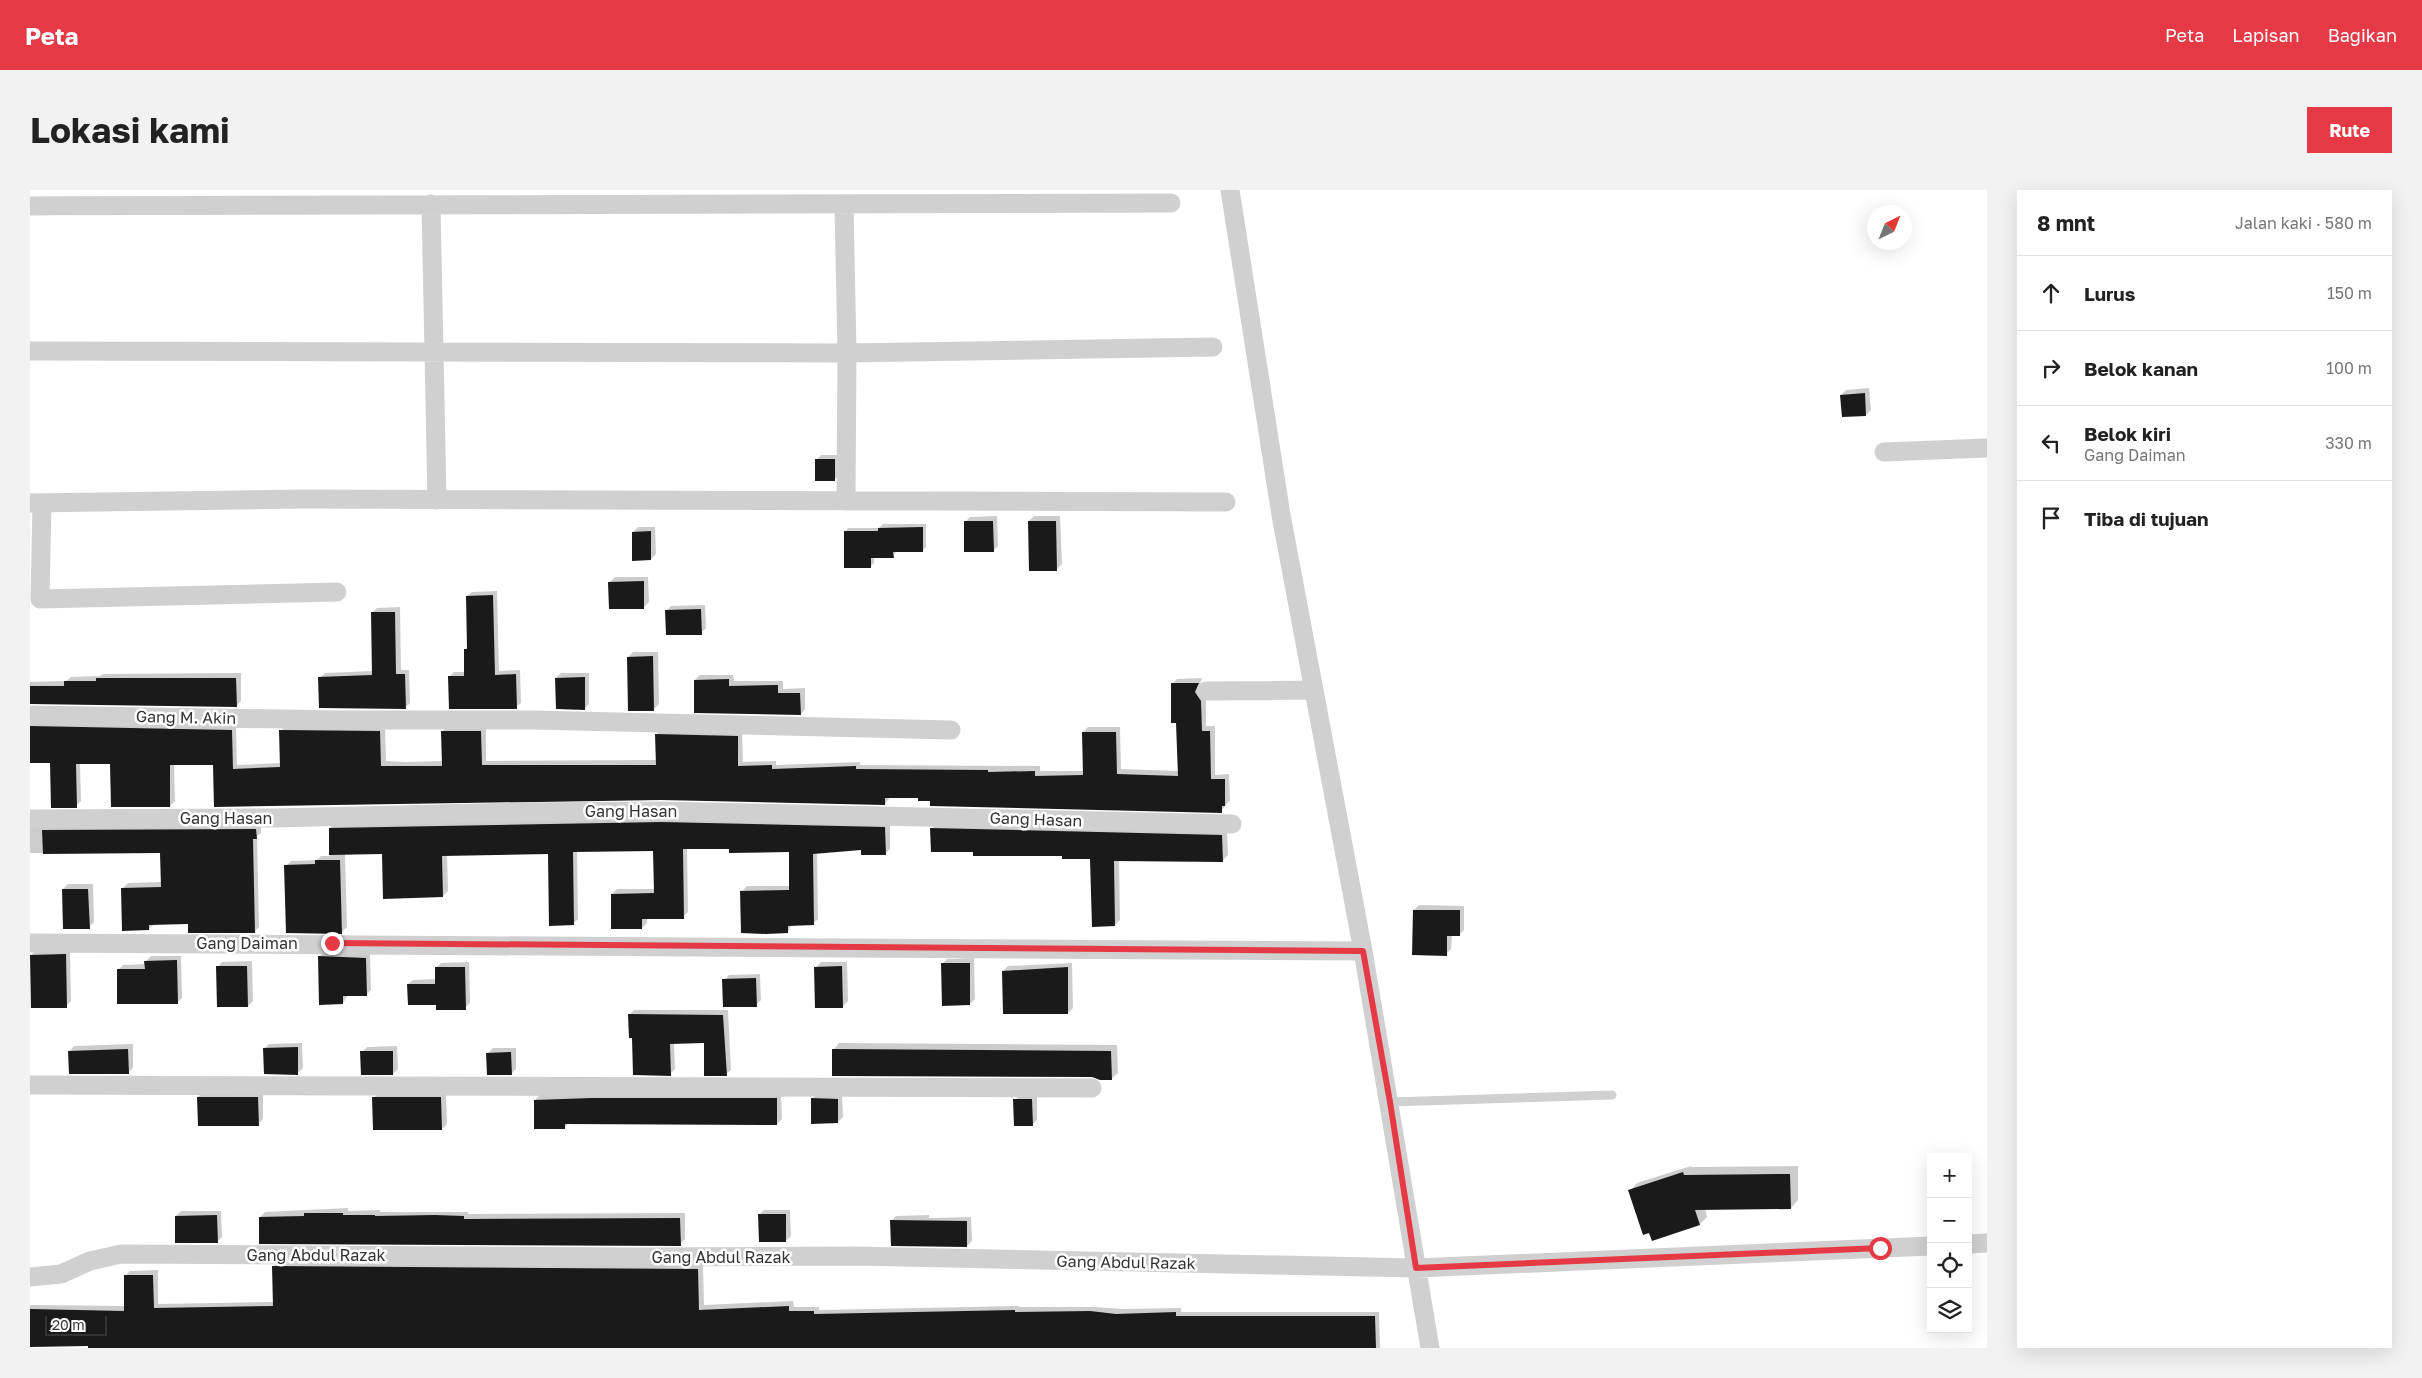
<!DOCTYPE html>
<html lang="id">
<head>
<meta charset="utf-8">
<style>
	body { margin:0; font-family:"Golos Text",sans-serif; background:#f2f2f2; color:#222 }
	.controls { position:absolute; right:15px; bottom:15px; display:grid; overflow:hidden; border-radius:0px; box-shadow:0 5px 20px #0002 }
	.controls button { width:45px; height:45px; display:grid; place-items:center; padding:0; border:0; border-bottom:1px solid #e0e0e0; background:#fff; color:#222; font:25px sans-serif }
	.compass { position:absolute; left:1837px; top:15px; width:45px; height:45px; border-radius:50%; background:#fff; box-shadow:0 5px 20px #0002; rotate:43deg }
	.scale { position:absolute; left:15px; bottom:12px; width:62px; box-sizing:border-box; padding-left:5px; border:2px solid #333; border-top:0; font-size:14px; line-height:18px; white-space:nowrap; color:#333; -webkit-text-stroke:4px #fff; paint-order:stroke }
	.stop { position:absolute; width:15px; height:15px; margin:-11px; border:4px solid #e63946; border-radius:50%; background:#fff }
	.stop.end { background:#e63946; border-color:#fff; box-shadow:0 1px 5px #0008 }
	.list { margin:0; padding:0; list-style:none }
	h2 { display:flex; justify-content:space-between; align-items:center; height:65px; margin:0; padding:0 20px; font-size:21px }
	h2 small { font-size:16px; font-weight:400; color:#767676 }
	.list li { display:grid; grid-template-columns:32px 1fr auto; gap:15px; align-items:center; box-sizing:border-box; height:75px; padding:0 20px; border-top:1px solid #e0e0e0 }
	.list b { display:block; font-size:19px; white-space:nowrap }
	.list p { margin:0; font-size:16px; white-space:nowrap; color:#767676 }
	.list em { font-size:16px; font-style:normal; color:#767676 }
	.icon { flex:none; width:28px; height:28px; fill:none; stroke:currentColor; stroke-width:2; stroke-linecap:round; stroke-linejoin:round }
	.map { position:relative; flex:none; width:1957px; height:1158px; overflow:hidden; border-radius:0px }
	header { display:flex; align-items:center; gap:30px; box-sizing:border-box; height:70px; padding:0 25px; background:#e63946; color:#fff }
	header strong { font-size:24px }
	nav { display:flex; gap:28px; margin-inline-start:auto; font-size:18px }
	.intro { display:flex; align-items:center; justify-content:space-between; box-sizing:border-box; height:120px; padding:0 30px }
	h1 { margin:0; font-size:35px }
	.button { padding:12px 22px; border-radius:0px; background:#e63946; color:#fff; font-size:18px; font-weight:700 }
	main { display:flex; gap:30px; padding:0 30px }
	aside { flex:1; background:#fff; border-radius:0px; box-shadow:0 5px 20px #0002 }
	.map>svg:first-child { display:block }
</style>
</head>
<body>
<header>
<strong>Peta</strong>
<nav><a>Peta</a><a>Lapisan</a><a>Bagikan</a></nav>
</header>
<div class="intro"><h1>Lokasi kami</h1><a class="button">Rute</a></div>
<main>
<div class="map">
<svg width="1957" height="1158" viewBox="0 0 1957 1158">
	<rect width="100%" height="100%" fill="#fff"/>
	<path fill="#0003" d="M 1839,198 L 1841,220 L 1836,225 L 1811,205 L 1816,200 Z
		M 791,265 L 809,265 L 809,285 L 804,290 L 786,270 Z
		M 967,326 L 968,356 L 963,361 L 935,332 L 940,327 Z
		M 1004,326 L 1030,326 L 1032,374 L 1027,379 L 999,331 Z
		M 853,334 L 896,334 L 896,357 L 893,360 L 867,361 L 863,366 L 844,367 L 844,373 L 841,376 L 815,342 L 818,338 L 849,338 Z
		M 608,337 L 625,337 L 626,364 L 621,369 L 603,342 Z
		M 585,387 L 618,387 L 619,412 L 614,417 L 580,392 Z
		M 467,401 L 469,481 L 490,480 L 491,513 L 486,517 L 420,486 L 424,482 L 435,482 L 435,460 L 438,456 L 437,406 L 442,402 Z
		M 675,415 L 676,438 L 671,443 L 636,421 L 641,416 Z
		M 370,417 L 371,480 L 379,480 L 380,513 L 375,518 L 290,488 L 295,483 L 343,481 L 342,423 L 347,418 Z
		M 603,462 L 628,462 L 629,514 L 624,519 L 598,467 Z
		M 211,483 L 211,511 L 206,516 L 0,512 L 0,492 L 36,491 L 41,487 L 70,486 L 73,484 Z
		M 531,483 L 559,483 L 559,514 L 555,519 L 526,488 Z
		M 670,485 L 703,485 L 704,491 L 753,491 L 753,499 L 775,498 L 775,519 L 771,524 L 665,490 Z
		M 1172,488 L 1169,496 L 1176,506 L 1176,536 L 1185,536 L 1185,585 L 1199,584 L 1200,610 L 1191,621 L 901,610 L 889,607 L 860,607 L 855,614 L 631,608 L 185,616 L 185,574 L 144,574 L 145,611 L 140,616 L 82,572 L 50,573 L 51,611 L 46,616 L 21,572 L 0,572 L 0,529 L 206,535 L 207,575 L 251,573 L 251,541 L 256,536 L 355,537 L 356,571 L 376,572 L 413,571 L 412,542 L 417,537 L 456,537 L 456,571 L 627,570 L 626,545 L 631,540 L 712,542 L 713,572 L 746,571 L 746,575 L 830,572 L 830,575 L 1010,576 L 1010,581 L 1054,581 L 1053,542 L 1058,537 L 1090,537 L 1091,579 L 1149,581 L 1148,532 L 1142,494 L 1147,489 Z
		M 637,628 L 860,633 L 860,659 L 855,664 L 832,659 L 787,662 L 788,729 L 783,734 L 762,734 L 758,742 L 712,701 L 717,696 L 761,696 L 760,661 L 657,658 L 658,722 L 653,727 L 617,728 L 617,733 L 612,738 L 582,704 L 587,699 L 625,699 L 624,660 L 547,661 L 548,729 L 543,734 L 519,663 L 417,664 L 418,701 L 413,706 L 353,663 L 315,664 L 317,737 L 312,742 L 256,676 L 261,671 L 287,670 L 291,666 L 300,666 L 300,638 L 305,633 Z
		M 0,633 L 231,635 L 231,643 L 227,646 L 229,737 L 224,742 L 159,732 L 124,734 L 119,739 L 93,698 L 98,693 L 132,692 L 131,662 L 0,663 Z
		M 907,634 L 1197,641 L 1198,665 L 1193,670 L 1089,670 L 1090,730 L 1085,735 L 1061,668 L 945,660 L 902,639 Z
		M 38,694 L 63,694 L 64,732 L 59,737 L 33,699 Z
		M 1389,715 L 1434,716 L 1434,740 L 1429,745 L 1422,745 L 1421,759 L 1416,764 L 1384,720 Z
		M 6,760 L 40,760 L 41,811 L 36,816 L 1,765 Z
		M 294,762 L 340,764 L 341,800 L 336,805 L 318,805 L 313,813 L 290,766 Z
		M 121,766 L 151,766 L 152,808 L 147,813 L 88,780 L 93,775 L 116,774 L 116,771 Z
		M 944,768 L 945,809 L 940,814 L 912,774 L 917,769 Z
		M 222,771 L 223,811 L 218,816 L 188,777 L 192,772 Z
		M 439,772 L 440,813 L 435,818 L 407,814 L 378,794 L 383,790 L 406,789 L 406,778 L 411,773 Z
		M 791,772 L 817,772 L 818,811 L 813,816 L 786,777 Z
		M 1042,773 L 1043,818 L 1038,823 L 973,781 L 978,776 Z
		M 730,784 L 731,810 L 726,815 L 694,790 L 699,785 Z
		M 604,820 L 698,820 L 701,880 L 696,884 L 675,852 L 644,853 L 645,879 L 640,884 L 603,847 L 599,825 Z
		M 272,853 L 273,878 L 268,883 L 234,859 L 239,854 Z
		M 809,853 L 1087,855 L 1088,883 L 1081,889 L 803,860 Z
		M 103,854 L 103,878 L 98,883 L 40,861 L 44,856 Z
		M 367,856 L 368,879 L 363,884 L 332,862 L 337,857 Z
		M 463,858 L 486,858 L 486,879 L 481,884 L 458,863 Z
		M 173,902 L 233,902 L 233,929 L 228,934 L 168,907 Z
		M 348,903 L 416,903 L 417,934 L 412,939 L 344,908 Z
		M 751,904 L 752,929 L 747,934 L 539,933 L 534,938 L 505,910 L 510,905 Z
		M 787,904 L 812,904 L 813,927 L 808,932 L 782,909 Z
		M 990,905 L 1007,905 L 1007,930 L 1002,935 L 985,910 Z
		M 1661,976 L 1661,977 L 1768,976 L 1768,1010 L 1761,1018 L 1675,1018 L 1677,1027 L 1670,1034 L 1622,1050 L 1600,1001 L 1607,993 Z
		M 318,1018 L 318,1021 L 350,1020 L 350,1022 L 438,1022 L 438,1024 L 655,1023 L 655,1049 L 650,1054 L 230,1027 L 235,1022 Z
		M 734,1020 L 760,1020 L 761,1046 L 756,1051 L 729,1025 Z
		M 151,1021 L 191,1021 L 192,1047 L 187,1052 L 146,1026 Z
		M 899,1025 L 899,1028 L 941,1027 L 942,1051 L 937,1056 L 861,1031 L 866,1026 Z
		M 248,1072 L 673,1075 L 674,1115 L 763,1111 L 764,1117 L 789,1117 L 789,1120 L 989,1116 L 989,1117 L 1065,1117 L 1092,1119 L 1151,1118 L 1151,1122 L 1349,1122 L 1350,1158 L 59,1158 L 59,1154 L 0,1156 L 0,1115 L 95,1116 L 95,1086 L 100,1081 L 128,1080 L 128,1114 L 244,1112 L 243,1077 Z"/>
	<path fill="#1a1a1a" d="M 1835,203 L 1836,226 L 1812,227 L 1810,205 Z
		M 785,269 L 805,269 L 805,291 L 785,291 Z
		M 934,331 L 963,331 L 964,362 L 934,362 Z
		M 998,331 L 1026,331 L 1027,381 L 999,381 Z
		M 893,337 L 893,362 L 863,362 L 864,368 L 841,368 L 841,378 L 814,378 L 814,341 L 848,341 L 848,338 Z
		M 621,341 L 621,370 L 602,371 L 602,342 Z
		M 614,391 L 614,419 L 579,419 L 578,392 Z
		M 463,405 L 465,485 L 486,484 L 487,519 L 419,519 L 418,486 L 434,486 L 434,459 L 437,459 L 436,406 Z
		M 671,419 L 672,445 L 636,445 L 635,420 Z
		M 341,422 L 365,422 L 366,484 L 375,484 L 376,519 L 289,518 L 288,487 L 342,485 Z
		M 623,466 L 624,521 L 598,521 L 597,467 Z
		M 555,487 L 555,520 L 526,519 L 525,488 Z
		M 66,488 L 206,488 L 207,517 L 0,514 L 0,496 L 34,496 L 34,491 L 66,491 Z
		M 699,489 L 699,496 L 748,495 L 748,503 L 770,503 L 771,525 L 664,523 L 664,490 Z
		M 1141,493 L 1169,493 L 1165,502 L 1171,511 L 1172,541 L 1180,541 L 1181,589 L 1195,589 L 1195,616 L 1192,616 L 1192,623 L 900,616 L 900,611 L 888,611 L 888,608 L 855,608 L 855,615 L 631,610 L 184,617 L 183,575 L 140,575 L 140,617 L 81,617 L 80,574 L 46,574 L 47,618 L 21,618 L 20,573 L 0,573 L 0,536 L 202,540 L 203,579 L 250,577 L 249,540 L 350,541 L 351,576 L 412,576 L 411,541 L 451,541 L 452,575 L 626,575 L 625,544 L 708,546 L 708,576 L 742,575 L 742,579 L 826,576 L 826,579 L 958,580 L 958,582 L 1005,581 L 1005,586 L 1053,585 L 1052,542 L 1086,542 L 1087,584 L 1148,586 L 1146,533 L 1141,533 Z
		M 631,632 L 855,637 L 856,665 L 831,665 L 831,660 L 783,664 L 784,735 L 758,736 L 758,743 L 736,744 L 711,743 L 710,701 L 759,700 L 759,662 L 699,663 L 699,659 L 653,659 L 654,729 L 612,729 L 612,739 L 581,739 L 581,704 L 624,703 L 623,661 L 543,662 L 544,735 L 519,736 L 518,664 L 412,666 L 413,707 L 353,709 L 352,664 L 299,665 L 299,638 Z
		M 900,638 L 1192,645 L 1193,672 L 1084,671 L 1085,736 L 1062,737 L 1060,669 L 1032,669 L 1032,666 L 943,666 L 943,662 L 901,662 Z
		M 226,639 L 227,649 L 223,649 L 225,743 L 158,743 L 158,734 L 119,735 L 119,740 L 92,741 L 91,698 L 131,697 L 130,663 L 13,664 L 12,640 Z
		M 285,670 L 310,670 L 312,744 L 256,743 L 254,675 L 285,674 Z
		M 32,699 L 58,699 L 60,739 L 33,739 Z
		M 1383,720 L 1430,720 L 1430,746 L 1417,746 L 1417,766 L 1382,765 Z
		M 36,764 L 37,818 L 1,818 L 0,765 Z
		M 288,766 L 336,768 L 337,806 L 313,806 L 313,814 L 289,815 Z
		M 147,770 L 148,814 L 87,814 L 87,779 L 115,779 L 114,771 Z
		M 911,773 L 940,773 L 940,815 L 912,816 Z
		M 186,776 L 217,776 L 218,817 L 187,817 Z
		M 812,776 L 813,818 L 785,818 L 784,777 Z
		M 405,777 L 435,777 L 436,820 L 406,820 L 406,815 L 378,815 L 377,794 L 405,794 Z
		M 1038,777 L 1038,824 L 973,824 L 972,781 Z
		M 726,788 L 727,817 L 693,817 L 692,789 Z
		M 598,824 L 693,825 L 697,886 L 674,886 L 674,853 L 640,854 L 641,886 L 603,885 L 602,848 L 599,848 Z
		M 268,857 L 268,885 L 234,884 L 233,858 Z
		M 98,859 L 99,884 L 39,884 L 38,861 Z
		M 802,859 L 1081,861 L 1082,890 L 1070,890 L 1062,887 L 802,886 Z
		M 330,861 L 363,861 L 363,885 L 331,885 Z
		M 481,862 L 482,885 L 457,885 L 456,863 Z
		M 167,907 L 228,907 L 229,936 L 168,936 Z
		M 342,907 L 411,907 L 412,940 L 343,940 Z
		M 562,908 L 747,908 L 747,935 L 535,934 L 535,939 L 504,939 L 504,910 Z
		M 781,908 L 808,909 L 808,933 L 781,934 Z
		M 983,909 L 1002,909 L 1003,936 L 984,936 Z
		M 1653,982 L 1654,985 L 1760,984 L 1761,1019 L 1665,1020 L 1670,1035 L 1622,1051 L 1619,1043 L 1613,1045 L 1598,1000 Z
		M 274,1023 L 313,1023 L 313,1025 L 345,1025 L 345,1026 L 405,1025 L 434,1026 L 434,1029 L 650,1028 L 651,1056 L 229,1054 L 229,1027 L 274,1026 Z
		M 728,1024 L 756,1024 L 756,1052 L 729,1052 Z
		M 187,1025 L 188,1053 L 145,1053 L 145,1026 Z
		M 860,1030 L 937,1031 L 937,1057 L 861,1056 Z
		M 242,1076 L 668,1079 L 669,1120 L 759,1116 L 759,1121 L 784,1121 L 784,1124 L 985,1120 L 985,1122 L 1060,1121 L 1086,1124 L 1146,1122 L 1146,1126 L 1345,1126 L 1346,1158 L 58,1158 L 58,1156 L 0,1157 L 0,1119 L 94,1121 L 94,1085 L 123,1085 L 124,1118 L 243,1116 Z"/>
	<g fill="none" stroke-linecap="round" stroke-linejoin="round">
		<path stroke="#d0d0d0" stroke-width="9" d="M 1360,912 L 1582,905"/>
		<path stroke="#d0d0d0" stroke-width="19" d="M 1200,0 L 1251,325 L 1333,761 L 1400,1158
			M 401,14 L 407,310
			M 0,16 C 380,14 760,17 1141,13
			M 814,16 L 817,163 L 816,311
			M 0,161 L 817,163 L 1183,157
			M 1854,262 L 1957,258
			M 0,313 L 272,309 L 1196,312
			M 12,313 L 10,409 L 307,402
			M 1176,501 L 1284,500
			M 0,525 L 311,530 L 503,530 L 921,540
			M 0,629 L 244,628 L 491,622 L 631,621 L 1202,634
			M 0,753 L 1333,761
			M 0,895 L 1062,898
			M 1938,1054 L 1957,1053
			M 0,1087 L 31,1084 L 60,1071 L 91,1064 L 614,1067 L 825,1066 L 1386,1078 L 1901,1056"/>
	</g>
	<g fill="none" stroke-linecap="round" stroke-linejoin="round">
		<path stroke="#e63946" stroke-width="6" d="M 302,753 L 1333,761 L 1360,912 L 1386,1078 L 1850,1058"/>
	</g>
	<g text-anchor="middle" stroke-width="5" stroke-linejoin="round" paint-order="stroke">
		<g font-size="16" fill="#333" stroke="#fff">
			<text transform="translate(156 527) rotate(1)" y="6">Gang M. Akin</text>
			<text x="601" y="627">Gang Hasan</text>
			<text x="196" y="634">Gang Hasan</text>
			<text transform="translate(1006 629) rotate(2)" y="6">Gang Hasan</text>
			<text x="217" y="759">Gang Daiman</text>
			<text x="286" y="1071">Gang Abdul Razak</text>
			<text x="691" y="1073">Gang Abdul Razak</text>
			<text transform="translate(1096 1072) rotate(1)" y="6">Gang Abdul Razak</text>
		</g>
	</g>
</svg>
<div class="controls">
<button>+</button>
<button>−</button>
<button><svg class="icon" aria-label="locate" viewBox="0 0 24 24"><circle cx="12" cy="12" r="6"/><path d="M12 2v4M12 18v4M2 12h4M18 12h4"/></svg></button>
<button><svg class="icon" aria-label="layers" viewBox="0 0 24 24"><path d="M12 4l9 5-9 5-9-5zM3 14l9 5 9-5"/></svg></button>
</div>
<svg class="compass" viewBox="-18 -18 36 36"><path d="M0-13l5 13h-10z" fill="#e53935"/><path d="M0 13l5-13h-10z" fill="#767676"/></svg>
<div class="scale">20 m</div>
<div class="stop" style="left:1850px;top:1058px"></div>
<div class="stop end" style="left:302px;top:753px"></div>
</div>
<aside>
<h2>8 mnt<small>Jalan kaki · 580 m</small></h2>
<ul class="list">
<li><svg class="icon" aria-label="ahead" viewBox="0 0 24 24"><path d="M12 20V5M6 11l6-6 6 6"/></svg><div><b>Lurus</b></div><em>150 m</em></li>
<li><svg class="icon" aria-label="right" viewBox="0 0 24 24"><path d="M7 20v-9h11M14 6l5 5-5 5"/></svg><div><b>Belok kanan</b></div><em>100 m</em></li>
<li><svg class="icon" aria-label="left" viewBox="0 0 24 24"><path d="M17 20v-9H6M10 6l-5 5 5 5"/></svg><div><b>Belok kiri</b><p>Gang Daiman</p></div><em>330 m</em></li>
<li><svg class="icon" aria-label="arrive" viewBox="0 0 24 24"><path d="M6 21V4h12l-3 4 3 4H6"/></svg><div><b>Tiba di tujuan</b></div></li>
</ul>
</aside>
</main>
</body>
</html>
